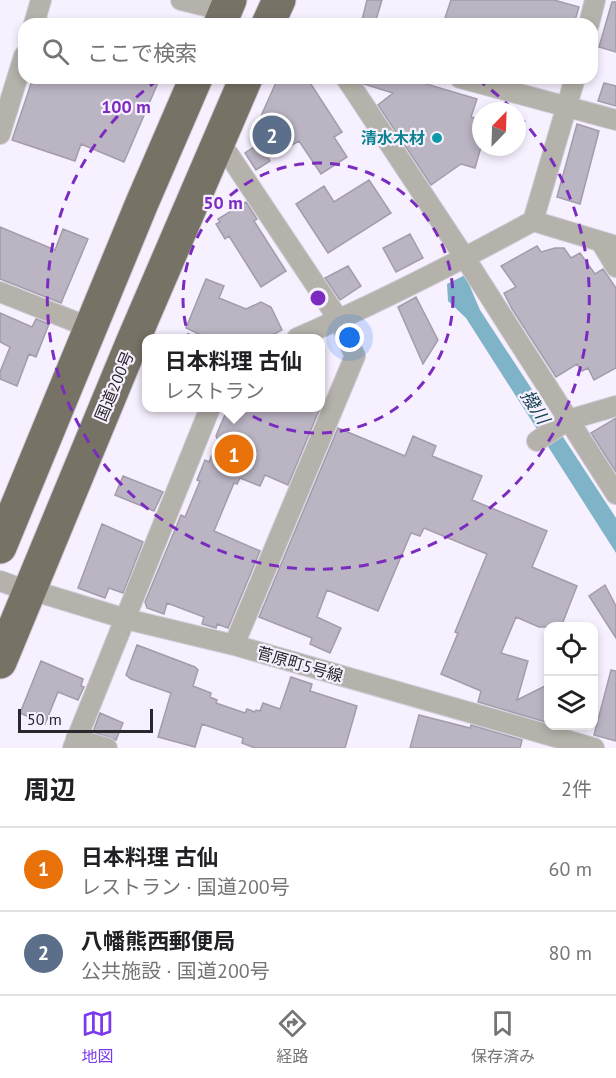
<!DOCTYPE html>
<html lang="ja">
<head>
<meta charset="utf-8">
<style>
	body { margin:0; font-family:"PT Sans","Noto Sans JP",sans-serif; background:#f6f6f6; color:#202124 }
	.controls { position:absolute; right:18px; bottom:18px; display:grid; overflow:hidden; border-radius:12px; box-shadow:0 3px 9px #0003 }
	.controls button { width:54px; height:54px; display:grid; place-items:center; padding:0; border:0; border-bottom:2px solid #e0e0e0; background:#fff; color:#202124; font:30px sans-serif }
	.compass { position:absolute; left:472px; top:102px; width:54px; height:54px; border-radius:50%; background:#fff; box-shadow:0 3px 9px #0003; rotate:23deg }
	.scale { position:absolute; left:18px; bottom:15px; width:135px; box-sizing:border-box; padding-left:6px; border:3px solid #2a272d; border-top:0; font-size:16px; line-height:21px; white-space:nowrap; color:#2a272d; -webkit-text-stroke:4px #f7f0ff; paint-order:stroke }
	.you { position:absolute; left:350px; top:338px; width:21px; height:21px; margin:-15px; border:4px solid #fff; border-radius:50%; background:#1a73e8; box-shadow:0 0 0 9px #1a73e833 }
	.badge { display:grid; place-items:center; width:39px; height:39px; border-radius:50%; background:#7c3aed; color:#fff; font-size:20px; font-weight:700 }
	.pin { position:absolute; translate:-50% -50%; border:3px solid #fff; box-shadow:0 2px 6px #0006 }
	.popup { position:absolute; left:142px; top:334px; width:183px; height:78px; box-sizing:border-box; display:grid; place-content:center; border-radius:12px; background:#fff; filter:drop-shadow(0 2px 4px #0005); font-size:20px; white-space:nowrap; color:#757577 }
	.popup b { font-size:22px; color:#202124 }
	.popup::after { content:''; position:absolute; left:50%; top:100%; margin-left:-12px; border:12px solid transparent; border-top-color:#fff }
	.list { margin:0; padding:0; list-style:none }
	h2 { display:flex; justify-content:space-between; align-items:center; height:78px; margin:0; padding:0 24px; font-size:26px }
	h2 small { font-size:20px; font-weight:400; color:#757577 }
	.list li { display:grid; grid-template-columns:39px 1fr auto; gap:18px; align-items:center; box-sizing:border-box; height:84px; padding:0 24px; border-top:2px solid #e0e0e0 }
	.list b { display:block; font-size:22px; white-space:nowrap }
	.list p { margin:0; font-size:20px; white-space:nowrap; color:#757577 }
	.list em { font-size:20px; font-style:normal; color:#757577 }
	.icon { flex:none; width:33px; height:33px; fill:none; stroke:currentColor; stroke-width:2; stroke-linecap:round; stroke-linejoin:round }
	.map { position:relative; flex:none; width:616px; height:748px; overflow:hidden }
	.search { position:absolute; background:#fff; box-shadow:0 3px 9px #0003; left:18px; right:18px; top:18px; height:66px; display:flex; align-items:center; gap:15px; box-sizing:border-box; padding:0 21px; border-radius:18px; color:#757577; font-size:22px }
	.sheet { height:246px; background:#fff }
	nav { display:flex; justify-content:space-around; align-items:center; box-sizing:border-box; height:84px; border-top:2px solid #e0e0e0; background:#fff; font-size:16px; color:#757577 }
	nav a { display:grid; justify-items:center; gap:3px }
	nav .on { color:#7c3aed }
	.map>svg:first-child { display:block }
</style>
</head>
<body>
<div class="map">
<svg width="616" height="748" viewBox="0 0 616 748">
	<rect width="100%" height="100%" fill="#f7f0ff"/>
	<path fill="#7eb3c8" d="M 465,275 L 480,310 L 616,518 L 616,553 L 466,318 L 448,301 L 447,284 Z"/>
	<path fill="#bbb4c3" stroke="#a39caa" stroke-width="1.5" d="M 367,0 L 382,0 L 375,23 L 362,20 Z
		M 451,0 L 554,0 L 579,7 L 574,24 L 443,24 Z
		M 612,2 L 616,2 L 616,52 L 599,47 Z
		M 33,78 L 160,78 L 124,162 L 81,144 L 75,161 L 12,140 Z
		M 278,78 L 307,78 L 342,132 L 334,137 L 347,157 L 321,174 L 299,141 L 268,158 L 270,161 L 256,170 L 245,153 L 263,141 L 256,130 L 257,125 Z
		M 360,78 L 414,78 L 413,80 L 477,99 L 471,117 L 481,120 L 481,147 L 475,168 L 461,164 L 431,185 L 378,105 L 393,93 L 364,84 Z
		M 604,83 L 616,86 L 616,106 L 598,101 Z
		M 577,124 L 599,131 L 580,204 L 557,197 Z
		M 369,180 L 391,213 L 328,253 L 296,204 L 324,186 L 334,202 Z
		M 246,202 L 257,219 L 254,221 L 286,271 L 261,287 L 229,236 L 225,239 L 216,224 L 220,222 L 218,219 Z
		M 0,227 L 55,250 L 63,229 L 88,239 L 61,303 L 0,279 Z
		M 410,234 L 423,258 L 396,272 L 383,248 Z
		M 537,246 L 541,252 L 555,248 L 564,248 L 571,258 L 580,253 L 595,274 L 603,269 L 616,288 L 616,368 L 594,380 L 588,368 L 582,371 L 577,364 L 556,377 L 512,309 L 504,293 L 516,287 L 501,266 Z
		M 348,266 L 361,286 L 340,300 L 325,278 Z
		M 206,279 L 224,286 L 219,298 L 246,309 L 261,302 L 271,307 L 282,330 L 265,339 L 209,339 L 186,328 Z
		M 416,297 L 438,340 L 423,364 L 398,307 Z
		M 0,313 L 32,327 L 36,319 L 49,324 L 36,357 L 29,354 L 17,386 L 0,379 L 0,372 L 10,347 L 0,342 Z
		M 231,408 L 320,408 L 288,485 L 265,475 L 260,486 L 240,478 L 237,484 L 234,483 L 214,531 L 260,551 L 228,628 L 217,624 L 216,628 L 202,624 L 204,617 L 167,603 L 164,614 L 147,608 L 145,602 L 181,515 L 185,517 L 200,481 L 197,480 L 205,460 L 209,462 L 218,440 L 216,436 L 227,410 Z
		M 616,418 L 616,472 L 591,433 Z
		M 338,428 L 405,456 L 413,436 L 436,446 L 432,456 L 482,476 L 472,500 L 547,531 L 532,567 L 577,586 L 561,627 L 539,627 L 516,617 L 501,653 L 528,661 L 517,700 L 549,684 L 549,723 L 478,702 L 481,691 L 441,674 L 458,633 L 455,632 L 487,554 L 424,528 L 420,536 L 411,533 L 378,611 L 327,590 L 317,617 L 341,628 L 330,653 L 310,644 L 312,638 L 259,617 Z
		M 123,476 L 163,492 L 154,511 L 115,495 Z
		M 102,524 L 143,542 L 123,593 L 109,588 L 105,598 L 78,588 Z
		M 605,585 L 616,606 L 616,638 L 589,596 Z
		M 137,645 L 195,667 L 198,670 L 193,686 L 211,693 L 210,697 L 217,700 L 216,703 L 245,713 L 247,709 L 255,712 L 256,710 L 260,711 L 263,703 L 280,709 L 291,677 L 312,684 L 310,691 L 357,706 L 345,748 L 255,748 L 242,743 L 243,738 L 202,724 L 195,747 L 158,737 L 171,693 L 131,679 L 126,675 Z
		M 41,661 L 83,679 L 81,686 L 84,687 L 78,700 L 58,692 L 45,724 L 20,713 Z
		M 611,670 L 616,671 L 616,741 L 594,735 Z
		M 100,713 L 123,723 L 116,740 L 93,732 Z
		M 419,715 L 470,728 L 471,725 L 522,740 L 520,748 L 410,748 Z"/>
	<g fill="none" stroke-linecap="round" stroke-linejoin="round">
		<g stroke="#d2ccd9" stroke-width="22">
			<path id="minor" d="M 181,0 L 226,11
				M 34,24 L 41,0
				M 589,24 L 595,0
				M 346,78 L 465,258 L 616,494
				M 460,78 L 616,120
				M 0,134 L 24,56
				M 218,143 L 229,155 L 339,320 L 355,356 L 234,645
				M 533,221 L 575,78
				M 601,242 L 616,267
				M 0,292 L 91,328
				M 297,338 C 378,303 456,263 533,221 L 616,246
				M 537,441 L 568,420 L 616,406
				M 0,581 L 28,591 L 44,594 L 126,619 L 234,645 L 594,748
				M 76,739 L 107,748
				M 73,748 L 210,408"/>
		</g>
		<g stroke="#d2ccd9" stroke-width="35">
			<path id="trunk" d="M 220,24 L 230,0
				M 268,24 L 279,0
				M 0,547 L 142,203 L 196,78
				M 0,662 L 132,343 L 246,78"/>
		</g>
		<use href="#minor" stroke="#b5b2ab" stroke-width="20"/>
		<use href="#trunk" stroke="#767266" stroke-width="33"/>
	</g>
	<g fill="none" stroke="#7b2cbf" stroke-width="3" stroke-dasharray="10 8">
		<circle cx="318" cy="298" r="135"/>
		<path d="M477 79A271 271 0 0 1 513 110M518 115A271 271 0 1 1 159 79"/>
	</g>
	<circle fill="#0f9aa8" stroke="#f7f0ff" stroke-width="2" cx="437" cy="138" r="6"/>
	<g text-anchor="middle" stroke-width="4.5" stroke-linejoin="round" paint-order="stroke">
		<g font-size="16" font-weight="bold" fill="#0d838f" stroke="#f7f0ff" text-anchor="end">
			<text x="425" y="144">清水木材</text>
		</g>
		<g font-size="16" fill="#2a272d" stroke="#f7f0ff">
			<text transform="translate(114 386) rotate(-67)" y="6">国道200号</text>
			<text transform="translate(300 664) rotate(16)" y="6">菅原町5号線</text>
		</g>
		<g font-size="18" font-style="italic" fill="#124050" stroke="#f7f0ff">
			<text transform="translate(535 407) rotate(58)" y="6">撥川</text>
		</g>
	</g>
	<circle cx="318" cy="298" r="9" fill="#7b2cbf" stroke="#f7f0ff" stroke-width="3"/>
	<g font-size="18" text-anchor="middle" font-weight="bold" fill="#7b2cbf" stroke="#f7f0ff" stroke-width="4.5" stroke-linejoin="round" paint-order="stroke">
		<text x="126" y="113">100 m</text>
		<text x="223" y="209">50 m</text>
	</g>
</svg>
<div class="controls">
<button><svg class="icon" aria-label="locate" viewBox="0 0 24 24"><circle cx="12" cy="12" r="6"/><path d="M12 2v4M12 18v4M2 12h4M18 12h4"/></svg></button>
<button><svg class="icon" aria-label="layers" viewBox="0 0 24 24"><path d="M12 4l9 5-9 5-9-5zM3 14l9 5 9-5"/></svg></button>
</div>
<svg class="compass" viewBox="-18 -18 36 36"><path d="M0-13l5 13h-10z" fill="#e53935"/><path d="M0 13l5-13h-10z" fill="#757577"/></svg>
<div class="scale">50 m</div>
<div class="you"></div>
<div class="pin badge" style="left:234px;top:454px;background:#e8710a">1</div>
<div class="popup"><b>日本料理 古仙</b>レストラン</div>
<div class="pin badge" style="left:272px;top:135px;background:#5c6f8a">2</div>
<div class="search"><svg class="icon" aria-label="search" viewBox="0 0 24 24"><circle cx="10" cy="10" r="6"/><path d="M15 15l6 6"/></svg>ここで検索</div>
</div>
<section class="sheet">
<h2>周辺<small>2件</small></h2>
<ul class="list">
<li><span class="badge" style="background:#e8710a">1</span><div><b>日本料理 古仙</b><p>レストラン · 国道200号</p></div><em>60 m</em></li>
<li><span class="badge" style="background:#5c6f8a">2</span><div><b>八幡熊西郵便局</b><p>公共施設 · 国道200号</p></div><em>80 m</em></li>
</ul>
</section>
<nav>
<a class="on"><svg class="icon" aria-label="map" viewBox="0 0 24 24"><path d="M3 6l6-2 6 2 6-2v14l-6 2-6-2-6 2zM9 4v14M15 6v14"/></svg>地図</a>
<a><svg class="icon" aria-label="directions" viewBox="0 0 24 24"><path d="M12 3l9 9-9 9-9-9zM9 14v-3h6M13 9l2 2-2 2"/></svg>経路</a>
<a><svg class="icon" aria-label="saved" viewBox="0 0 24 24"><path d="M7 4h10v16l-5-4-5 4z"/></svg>保存済み</a>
</nav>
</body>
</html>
